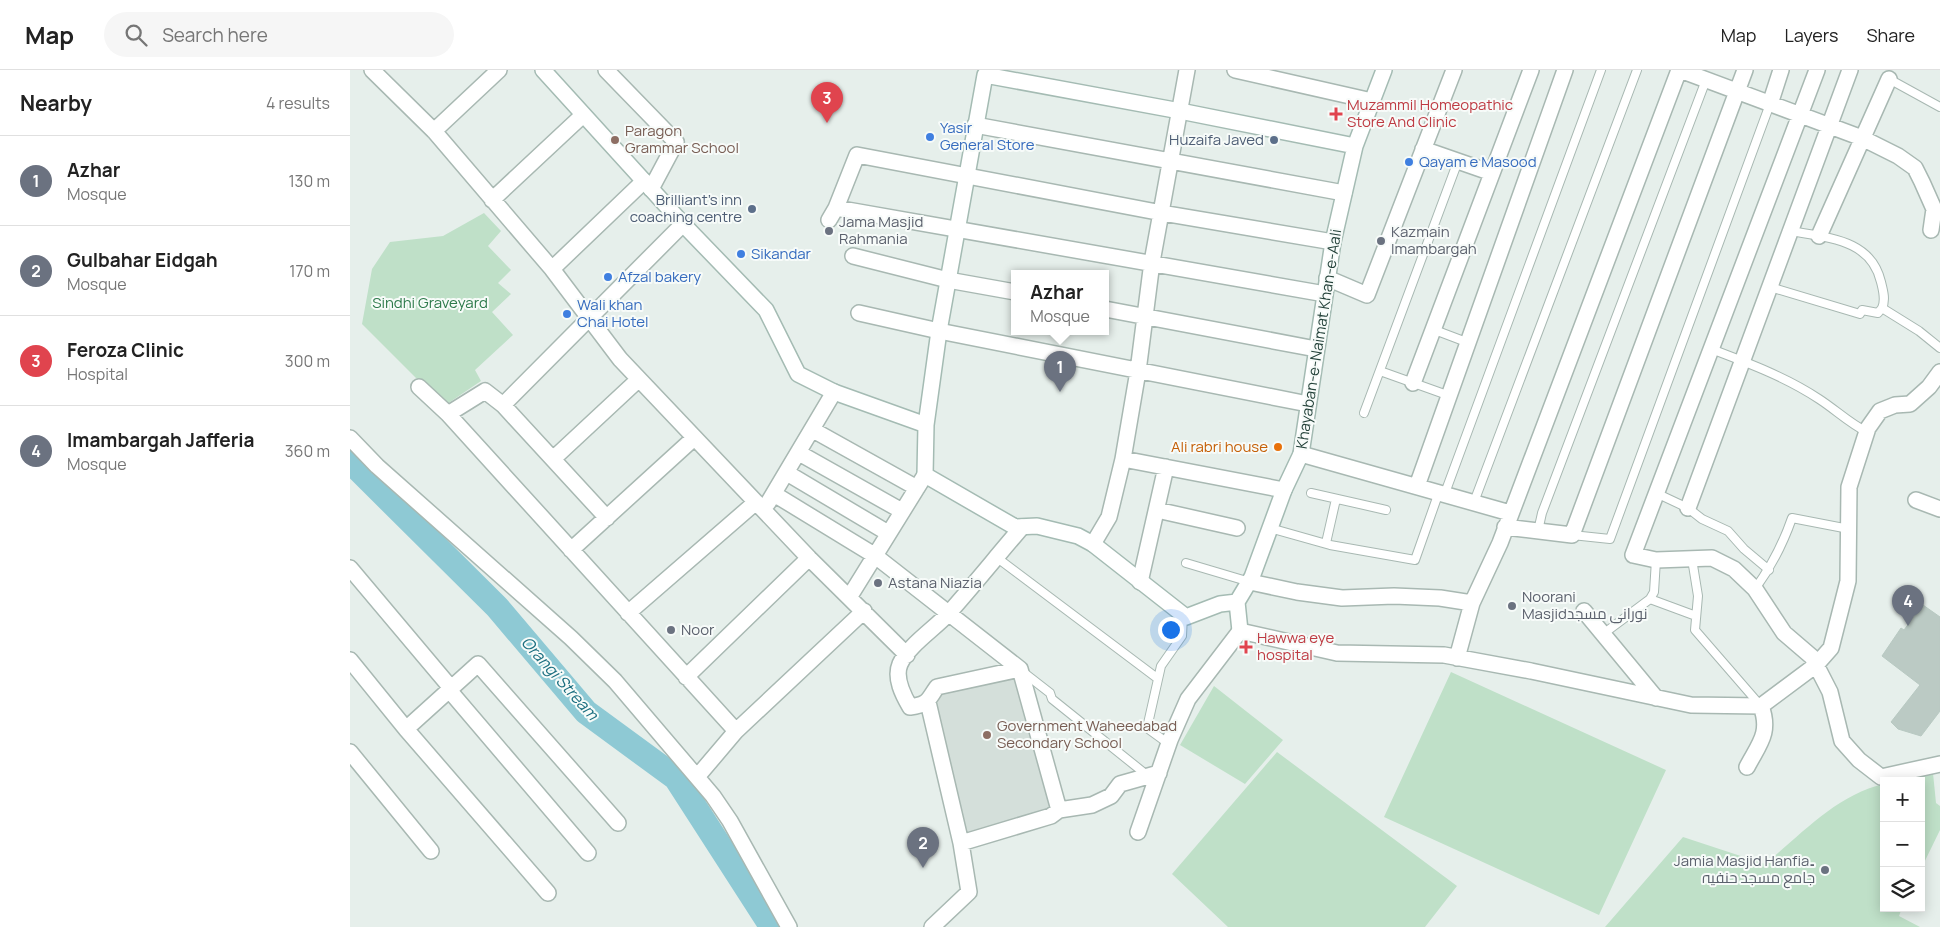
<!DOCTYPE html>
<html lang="en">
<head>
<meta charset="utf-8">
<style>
	body { margin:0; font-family:Manrope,Cairo,sans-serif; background:#f6f6f6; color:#222 }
	.controls { position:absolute; right:15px; bottom:15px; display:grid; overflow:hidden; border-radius:0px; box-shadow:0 2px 12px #0003 }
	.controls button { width:45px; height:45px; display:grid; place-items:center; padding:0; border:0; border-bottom:1px solid #e0e0e0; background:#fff; color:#222; font:25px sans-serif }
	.you { position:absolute; left:820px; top:559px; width:18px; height:18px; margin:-12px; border:4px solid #fff; border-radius:50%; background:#1a73e8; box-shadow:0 0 0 8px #1a73e833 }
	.badge { display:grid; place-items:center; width:32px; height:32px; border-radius:50%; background:#804e3d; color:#fff; font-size:16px; font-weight:700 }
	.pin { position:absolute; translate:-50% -41px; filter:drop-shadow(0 1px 2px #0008) }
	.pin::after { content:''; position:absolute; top:26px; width:18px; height:15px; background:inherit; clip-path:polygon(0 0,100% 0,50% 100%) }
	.popup { position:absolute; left:661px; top:200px; width:98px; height:65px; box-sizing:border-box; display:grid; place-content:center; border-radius:0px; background:#fff; filter:drop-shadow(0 1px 4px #0005); font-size:16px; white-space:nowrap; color:#767676 }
	.popup b { font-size:19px; color:#222 }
	.popup::after { content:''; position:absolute; left:50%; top:100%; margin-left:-10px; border:10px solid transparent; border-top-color:#fff }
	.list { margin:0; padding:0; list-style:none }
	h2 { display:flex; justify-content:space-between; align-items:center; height:65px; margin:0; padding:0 20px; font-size:21px }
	h2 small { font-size:16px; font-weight:400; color:#767676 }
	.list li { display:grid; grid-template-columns:32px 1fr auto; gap:15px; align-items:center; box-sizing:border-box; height:90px; padding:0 20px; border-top:1px solid #e0e0e0 }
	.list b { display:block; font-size:19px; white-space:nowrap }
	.list p { margin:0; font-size:16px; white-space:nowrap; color:#767676 }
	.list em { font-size:16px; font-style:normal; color:#767676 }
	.icon { flex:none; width:28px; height:28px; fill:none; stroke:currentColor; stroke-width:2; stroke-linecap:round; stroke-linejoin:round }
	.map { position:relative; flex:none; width:1590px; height:857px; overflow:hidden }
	header { display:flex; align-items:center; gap:30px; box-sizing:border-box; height:70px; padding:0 25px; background:#fff; border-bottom:1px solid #e0e0e0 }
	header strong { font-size:24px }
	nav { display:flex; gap:28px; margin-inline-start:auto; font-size:18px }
	.search { width:350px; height:45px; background:#f6f6f6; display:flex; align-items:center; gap:12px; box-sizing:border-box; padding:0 18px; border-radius:28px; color:#767676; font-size:19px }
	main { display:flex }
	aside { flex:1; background:#fff }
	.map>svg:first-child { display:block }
</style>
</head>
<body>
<header>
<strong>Map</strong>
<div class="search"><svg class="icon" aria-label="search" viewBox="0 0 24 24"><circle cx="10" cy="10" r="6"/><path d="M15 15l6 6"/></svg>Search here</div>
<nav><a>Map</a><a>Layers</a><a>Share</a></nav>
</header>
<main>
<aside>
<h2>Nearby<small>4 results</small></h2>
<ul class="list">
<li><span class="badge" style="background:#6b7280">1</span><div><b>Azhar</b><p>Mosque</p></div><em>130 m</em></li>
<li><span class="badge" style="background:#6b7280">2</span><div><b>Gulbahar Eidgah</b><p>Mosque</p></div><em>170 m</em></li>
<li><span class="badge" style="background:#e0444e">3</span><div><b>Feroza Clinic</b><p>Hospital</p></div><em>300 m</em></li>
<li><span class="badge" style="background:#6b7280">4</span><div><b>Imambargah Jafferia</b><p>Mosque</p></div><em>360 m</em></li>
</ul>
</aside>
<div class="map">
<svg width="1590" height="857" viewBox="0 0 1590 857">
	<rect width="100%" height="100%" fill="#e6efeb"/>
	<path fill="#d4dfda" d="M 670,599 L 709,740 L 611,773 L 582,624 Z"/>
	<path fill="#bfe0c8" d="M 134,143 L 151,161 L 138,176 L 161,200 L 148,213 L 161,224 L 142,242 L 163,265 L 125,300 L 131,311 L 94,336 L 12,254 L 22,199 L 40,172 L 93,166 Z
		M 1101,602 L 1316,700 L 1249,845 L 1034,747 Z
		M 864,616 L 933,670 L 895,714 L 830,675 Z
		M 927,682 L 1107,816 L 1075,857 L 878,857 L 822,804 Z
		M 1583,703 L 1586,733 L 1590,736 L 1590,760 L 1571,799 L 1571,711 L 1550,711 Z
		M 1534,714 L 1534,838 L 1552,838 L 1549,846 L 1570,857 L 1255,857 L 1333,767 L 1415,794 C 1452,764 1486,725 1534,714 Z"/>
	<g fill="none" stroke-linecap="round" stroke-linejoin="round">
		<path stroke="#8ec9d4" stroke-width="25" d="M 0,391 L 147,537 L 236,642 L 326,708 L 422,857"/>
	</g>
	<path fill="#bbcac4" stroke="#b8c9c2" d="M 1573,535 L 1590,547 L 1590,641 L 1571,666 L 1548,659 L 1541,652 L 1570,615 L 1532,586 L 1551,558 L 1554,560 Z"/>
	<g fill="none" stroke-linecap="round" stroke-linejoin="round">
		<g stroke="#a8b8b2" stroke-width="10">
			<path id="lane" d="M 1539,9 L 1590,37
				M 1441,161 C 1478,168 1521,169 1531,212 C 1533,220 1536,230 1532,238 L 1569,261 L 1590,278
				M 1420,217 L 1510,244 L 1512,240 L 1528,243 L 1532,238
				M 1082,259 L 1119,273
				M 1361,279 C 1398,293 1436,307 1469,329 C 1486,340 1499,353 1517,362
				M 1030,301 L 1100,326
				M 1014,343 L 1108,91
				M 961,423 L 1036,440
				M 1095,423 L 1251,0
				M 1306,423 L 1338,438 L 1352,449 L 1378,461 L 1394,479 L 1419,500
				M 1124,432 L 1287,0
				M 920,458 L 980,475 L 1065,490 L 1089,422
				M 1188,461 L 1192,443 L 1356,10
				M 1222,465 L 1260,469 L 1420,34
				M 976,473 L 986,429
				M 646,487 L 807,608
				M 1342,489 L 1348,526 L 1345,560 L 1410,635
				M 836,493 L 900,512
				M 1405,519 C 1421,497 1433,474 1442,448 L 1499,459
				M 1300,529 L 1346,546
				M 1253,564 L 1300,529 L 1304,522 L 1306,490
				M 673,602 L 700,623 L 702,629 L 798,706
				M 819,674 L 797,658 L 811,596 L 832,566 L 833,545"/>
		</g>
		<g stroke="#a8b8b2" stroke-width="18">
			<path id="street" d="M 22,0 L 84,61 L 202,199 L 270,289 L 459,488 L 557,585
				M 256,0 L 326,72 L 301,119
				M 885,0 L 1022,31
				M 1330,0 L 1512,68 L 1548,86 L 1565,98 L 1572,112 L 1584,139 L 1581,160
				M 1467,0 L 1283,485 L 1306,490 L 1362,488 L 1384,499 L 1405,519 L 1434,563 L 1462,587 L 1480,622 L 1492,671 L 1509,690 L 1531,707 L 1590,694
				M 1420,34 L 1431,0
				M 625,55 L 994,123
				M 84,61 L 149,0
				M 1073,79 L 1142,103
				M 142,130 L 233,45
				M 486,138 L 975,224
				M 479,150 L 486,138 L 507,85 L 812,143 L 983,172
				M 1469,166 L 1539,9
				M 503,186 L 598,210 L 665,222
				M 202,199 L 294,111
				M 977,208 L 1017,225 L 1104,0
				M 755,239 L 966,279
				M 509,243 L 589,261 L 958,334
				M 1063,313 L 1181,0
				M 69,317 L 98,344 L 386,661
				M 153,335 L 333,154
				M 98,344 L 135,321 L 153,335 L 257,448
				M 463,360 L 567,418
				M 0,368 L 27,396 L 221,568 L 265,611 L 363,726 L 380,751 L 439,857
				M 449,383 L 552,441
				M 951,384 L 1160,443
				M 203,389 L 289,309
				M 773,389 L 934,420
				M 437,403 L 538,463
				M 1067,416 L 1215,0
				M 424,424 L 524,485 L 670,599
				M 1566,430 L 1590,439
				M 418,433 L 484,322
				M 1338,438 L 1500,0
				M 807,440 L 887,458
				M 672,457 C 647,486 623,516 598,544 C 584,559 558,576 550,594 C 544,608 553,625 560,637 C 579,634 577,631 587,617 L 670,599 L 709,740
				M 1155,457 L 1222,465 L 1395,0
				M 743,474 L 759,447 L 773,389 L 788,301 L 802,192 L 837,0
				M 221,480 L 344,368
				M 0,498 L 101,618
				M 790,512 L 816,397
				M 900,512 L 947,522 L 992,528 L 1044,526 L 1090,528 L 1122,533 L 1150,473 L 1329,0
				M 500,526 L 575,405
				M 1234,541 L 1306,628
				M 278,543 L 406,432
				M 1107,588 L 1122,533
				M 0,590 L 56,659 L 198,823
				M 336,607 L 459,488
				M 99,620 L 238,783
				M 578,632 L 611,773 L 619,822 L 582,857
				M 56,659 L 128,594 L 268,753
				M 0,682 L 81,781
				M 1397,697 C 1409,674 1421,663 1411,636
				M 347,707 L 386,661 L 514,541
				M 788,762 L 820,670 L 838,629 L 890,561 L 987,583 L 1094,585 L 1181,601 L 1341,635 L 1411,636 L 1466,595 L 1481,578 L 1498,511 L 1499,417 L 1518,358 L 1530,341 L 1545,335 L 1560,334 L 1579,317 L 1590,302
				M 611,773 L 701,746 L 709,740 L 742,735 L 761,726 L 770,714 L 809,703"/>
		</g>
		<g stroke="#a4bbb3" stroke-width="18">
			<path id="secondary" d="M 193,0 L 333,154 L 416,240 L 448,304 L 484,322 L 576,355
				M 887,532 L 870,534 L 836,547 L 743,474 L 728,466 L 687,456 L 665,457 L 575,405 L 576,355 L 589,261 L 635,5 L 830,41 L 1005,76
				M 890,561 L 887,532 L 902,507 L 934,420 L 951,384 L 983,172 L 1005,76 L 1034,0"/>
		</g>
		<use href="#lane" stroke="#fff" stroke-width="8"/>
		<use href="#street" stroke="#fff" stroke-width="15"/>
		<use href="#secondary" stroke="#fff" stroke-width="15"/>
	</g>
	<g fill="#e0444e" stroke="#f7fbf9" stroke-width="2">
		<path d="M983.5 36.5h5v5h5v5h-5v5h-5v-5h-5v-5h5z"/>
		<path d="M893.5 569.5h5v5h5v5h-5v5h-5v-5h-5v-5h5z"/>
	</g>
	<g fill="#3f7fe0" stroke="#f7fbf9" stroke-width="2">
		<circle cx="580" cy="67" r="5"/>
		<circle cx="1059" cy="92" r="5"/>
		<circle cx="391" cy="184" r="5"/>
		<circle cx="258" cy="207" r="5"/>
		<circle cx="217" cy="244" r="5"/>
	</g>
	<g fill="#8d6e63" stroke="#f7fbf9" stroke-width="2">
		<circle cx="265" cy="70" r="5"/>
		<circle cx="637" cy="665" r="5"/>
	</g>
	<g fill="#5c6f8a" stroke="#f7fbf9" stroke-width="2">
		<circle cx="924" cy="70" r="5"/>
		<circle cx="402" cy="139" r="5"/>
	</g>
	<g fill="#6b7280" stroke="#f7fbf9" stroke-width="2">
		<circle cx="479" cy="161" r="5"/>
		<circle cx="1031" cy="171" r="5"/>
		<circle cx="528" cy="513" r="5"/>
		<circle cx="1162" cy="536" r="5"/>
		<circle cx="321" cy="560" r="5"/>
		<circle cx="1475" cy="800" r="5"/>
	</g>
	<circle fill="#e8710a" stroke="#f7fbf9" stroke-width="2" cx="928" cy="377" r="5"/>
	<g text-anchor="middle" stroke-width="4" stroke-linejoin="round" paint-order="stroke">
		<g font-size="15" fill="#be3a42" stroke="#f7fbf9" text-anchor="start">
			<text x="997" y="40">Muzammil Homeopathic<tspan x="997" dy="17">Store And Clinic</tspan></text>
			<text x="907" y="573">Hawwa eye<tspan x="907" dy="17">hospital</tspan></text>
		</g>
		<g font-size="15" fill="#366cbe" stroke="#f7fbf9" text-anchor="start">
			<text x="590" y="63">Yasir<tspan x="590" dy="17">General Store</tspan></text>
			<text x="1069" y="97">Qayam e Masood</text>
			<text x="401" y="189">Sikandar</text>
			<text x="268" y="212">Afzal bakery</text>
			<text x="227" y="240">Wali khan<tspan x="227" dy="17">Chai Hotel</tspan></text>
		</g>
		<g font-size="15" fill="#785e54" stroke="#f7fbf9" text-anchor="start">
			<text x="275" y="66">Paragon<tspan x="275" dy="17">Grammar School</tspan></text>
			<text x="647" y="661">Government Waheedabad<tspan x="647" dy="17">Secondary School</tspan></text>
		</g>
		<g font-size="15" fill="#4e5e75" stroke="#f7fbf9" text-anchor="end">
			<text x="914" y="75">Huzaifa Javed</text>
			<text x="392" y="135">Brilliant's inn<tspan x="392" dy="17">coaching centre</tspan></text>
		</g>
		<g font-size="15" fill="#5b616d" stroke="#f7fbf9" text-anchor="start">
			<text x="489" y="157">Jama Masjid<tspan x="489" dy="17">Rahmania</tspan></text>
			<text x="1041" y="167">Kazmain<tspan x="1041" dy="17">Imambargah</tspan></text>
			<text x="538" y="518">Astana Niazia</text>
			<text x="1172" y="532">Noorani<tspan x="1172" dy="17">Masjidنورانی مسجد</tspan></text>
			<text x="331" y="565">Noor</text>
			<text x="1465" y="796" text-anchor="end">Jamia Masjid Hanfia۔<tspan x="1465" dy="17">جامع مسجد حنفیہ</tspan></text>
		</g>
		<g font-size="15" fill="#2d7a4b" stroke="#f7fbf9">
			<text x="80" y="238">Sindhi Graveyard</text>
		</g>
		<g font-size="15" fill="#24423a" stroke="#f7fbf9">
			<text transform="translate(969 269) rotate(-81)" y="5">Khayaban-e-Naimat Khan-e-Aali</text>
		</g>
		<g font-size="15" fill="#c56008" stroke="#f7fbf9" text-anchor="end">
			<text x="918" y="382">Ali rabri house</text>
		</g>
		<g font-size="16" font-style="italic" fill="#1c6f80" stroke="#f7fbf9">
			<text transform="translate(210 608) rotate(48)" y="6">Orangi Stream</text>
		</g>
	</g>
</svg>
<div class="controls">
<button>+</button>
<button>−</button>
<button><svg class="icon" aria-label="layers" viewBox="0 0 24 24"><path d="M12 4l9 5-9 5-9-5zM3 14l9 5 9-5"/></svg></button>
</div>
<div class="you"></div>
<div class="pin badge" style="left:710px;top:322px;background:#6b7280">1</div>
<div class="popup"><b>Azhar</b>Mosque</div>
<div class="pin badge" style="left:573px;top:798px;background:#6b7280">2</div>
<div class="pin badge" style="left:477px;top:53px;background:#e0444e">3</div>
<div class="pin badge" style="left:1558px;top:556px;background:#6b7280">4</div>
</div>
</main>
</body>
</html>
